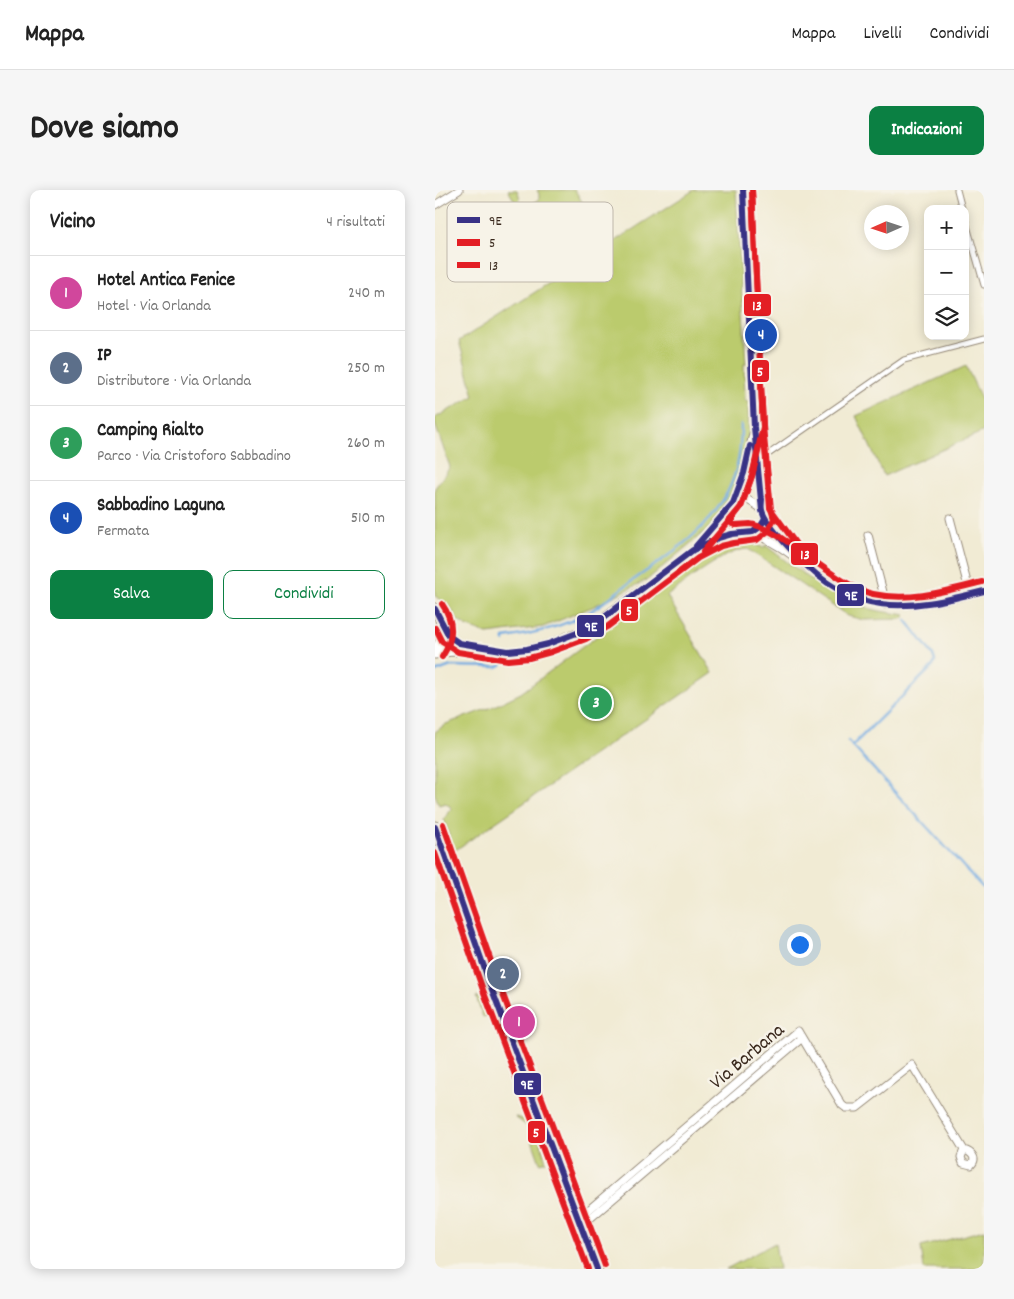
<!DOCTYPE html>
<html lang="it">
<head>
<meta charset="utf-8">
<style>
	body { margin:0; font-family:Dekko,sans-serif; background:#f6f6f6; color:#222 }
	.controls { position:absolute; right:15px; top:15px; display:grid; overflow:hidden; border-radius:10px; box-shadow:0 2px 12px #0003 }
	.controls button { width:45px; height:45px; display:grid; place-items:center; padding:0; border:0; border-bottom:1px solid #e0e0e0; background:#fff; color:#222; font:25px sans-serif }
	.compass { position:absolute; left:429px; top:15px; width:45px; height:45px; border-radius:50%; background:#fff; box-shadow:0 2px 12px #0003; rotate:267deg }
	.you { position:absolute; left:364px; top:754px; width:18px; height:18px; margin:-12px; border:4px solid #fff; border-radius:50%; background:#1a73e8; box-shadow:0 0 0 8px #1a73e833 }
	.badge { display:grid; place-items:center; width:32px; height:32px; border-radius:50%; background:#0b8043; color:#fff; font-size:16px; font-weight:700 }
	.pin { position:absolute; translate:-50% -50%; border:2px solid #fff; box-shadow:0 1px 5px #0006 }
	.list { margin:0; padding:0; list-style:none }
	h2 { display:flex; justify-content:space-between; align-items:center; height:65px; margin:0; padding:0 20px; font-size:21px }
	h2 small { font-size:16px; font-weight:400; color:#767676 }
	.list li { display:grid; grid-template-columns:32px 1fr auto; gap:15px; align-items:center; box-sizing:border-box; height:75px; padding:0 20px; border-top:1px solid #e0e0e0 }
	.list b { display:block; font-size:19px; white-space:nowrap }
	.list p { margin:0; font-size:16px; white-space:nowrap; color:#767676 }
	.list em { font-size:16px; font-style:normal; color:#767676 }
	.actions { display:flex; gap:10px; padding:15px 20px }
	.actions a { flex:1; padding:11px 0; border:1px solid #0b8043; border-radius:10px; text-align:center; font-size:18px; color:#0b8043 }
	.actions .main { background:#0b8043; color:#fff }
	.icon { flex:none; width:28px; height:28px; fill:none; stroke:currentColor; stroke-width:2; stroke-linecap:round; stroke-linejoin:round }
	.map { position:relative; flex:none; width:549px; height:1079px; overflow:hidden; border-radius:10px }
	header { display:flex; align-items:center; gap:30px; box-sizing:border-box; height:70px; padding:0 25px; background:#fff; border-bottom:1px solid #e0e0e0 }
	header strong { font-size:24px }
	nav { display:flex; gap:28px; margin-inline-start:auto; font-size:18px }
	.intro { display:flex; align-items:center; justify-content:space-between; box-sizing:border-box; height:120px; padding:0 30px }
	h1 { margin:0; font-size:35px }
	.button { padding:12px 22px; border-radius:10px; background:#0b8043; color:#fff; font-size:18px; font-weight:700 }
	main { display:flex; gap:30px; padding:0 30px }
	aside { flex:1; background:#fff; border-radius:10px; box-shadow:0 2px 12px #0003 }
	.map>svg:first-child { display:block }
</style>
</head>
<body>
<header>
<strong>Mappa</strong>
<nav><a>Mappa</a><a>Livelli</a><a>Condividi</a></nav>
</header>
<div class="intro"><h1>Dove siamo</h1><a class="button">Indicazioni</a></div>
<main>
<aside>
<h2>Vicino<small>4 risultati</small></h2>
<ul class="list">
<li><span class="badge" style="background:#d1479c">1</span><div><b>Hotel Antica Fenice</b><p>Hotel · Via Orlanda</p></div><em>240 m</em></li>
<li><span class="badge" style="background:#5c6f8a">2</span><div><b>IP</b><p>Distributore · Via Orlanda</p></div><em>250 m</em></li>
<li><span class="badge" style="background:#2e9e5b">3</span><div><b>Camping Rialto</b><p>Parco · Via Cristoforo Sabbadino</p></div><em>260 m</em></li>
<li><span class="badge" style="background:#1a4fb4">4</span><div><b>Sabbadino Laguna</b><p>Fermata</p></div><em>510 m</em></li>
</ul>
<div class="actions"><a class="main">Salva</a><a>Condividi</a></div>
</aside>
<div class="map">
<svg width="549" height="1079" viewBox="0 0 549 1079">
	<rect width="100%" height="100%" fill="#f7f3e8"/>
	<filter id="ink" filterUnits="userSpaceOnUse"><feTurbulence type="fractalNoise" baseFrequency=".02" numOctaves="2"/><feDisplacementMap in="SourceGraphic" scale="10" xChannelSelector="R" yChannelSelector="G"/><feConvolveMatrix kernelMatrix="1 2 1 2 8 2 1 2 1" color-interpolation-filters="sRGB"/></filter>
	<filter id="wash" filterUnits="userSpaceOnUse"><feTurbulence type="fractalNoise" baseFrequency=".0096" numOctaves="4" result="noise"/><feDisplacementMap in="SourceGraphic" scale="20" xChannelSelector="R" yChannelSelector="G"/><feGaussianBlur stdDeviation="1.12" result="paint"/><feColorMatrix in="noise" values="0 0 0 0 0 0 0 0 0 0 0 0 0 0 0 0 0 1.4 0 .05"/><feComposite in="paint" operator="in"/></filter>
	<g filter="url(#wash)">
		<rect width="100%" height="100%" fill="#f1ebd4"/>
		<path fill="#bbcb6d" stroke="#7b7a46" d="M 73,0 L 82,0 C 87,9 85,22 78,30 C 73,36 61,40 54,44 L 47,31 L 49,29 L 56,41 L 67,35 L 63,28 L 82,15 Z
			M 102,0 L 140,0 L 150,17 L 92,52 L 89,47 L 66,62 L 57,47 C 73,37 85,33 89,12 L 91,15 L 95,15 L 104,10 L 104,4 Z
			M 259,0 L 301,0 L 311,174 L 309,174 L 310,211 L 313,211 L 314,248 L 311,264 L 308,277 L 298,304 L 291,316 L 275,337 L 212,390 L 157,417 L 108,437 L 52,444 L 31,436 L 22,430 L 16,418 L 0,406 L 0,298 L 15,277 L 0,234 L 0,228 L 39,206 L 24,151 Z
			M 531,176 L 549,215 L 549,241 L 449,286 L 421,226 Z
			M 302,352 L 316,353 L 329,358 L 330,355 C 363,380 396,408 436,419 C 447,422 459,423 471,425 L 467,429 L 429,430 L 413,426 L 313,359 C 291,359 251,392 232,406 L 278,483 L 19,661 L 9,630 L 17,618 L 10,613 L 4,615 L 0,604 L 0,542 L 11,534 L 57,517 L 86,503 L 273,363 L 289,355 Z
			M 41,807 L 51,808 L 68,854 L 54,825 L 48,827 Z
			M 80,927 C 104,931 104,950 111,971 L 105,973 L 92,936 Z
			M 549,1040 L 549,1079 L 489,1079 L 486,1057 Z
			M 340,1053 L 344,1079 L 291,1079 Z"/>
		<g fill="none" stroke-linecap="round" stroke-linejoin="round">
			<path stroke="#72abe2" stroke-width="2.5" d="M 69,451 L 69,448 C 98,444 127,437 153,423 C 167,415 180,403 193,394 C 229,368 273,342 293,301 C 304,279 306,258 306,234
				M 0,482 L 16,476 L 62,477 L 66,475 L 70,470
				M 413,551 L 549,699
				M 417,556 L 498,476 L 500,471 L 498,465 L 471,430"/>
		</g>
	</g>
	<g filter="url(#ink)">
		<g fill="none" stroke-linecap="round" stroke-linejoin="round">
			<g stroke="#968a79" stroke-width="7">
				<path id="pedestrian" d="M 522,0 L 527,19
					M 530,29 L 549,95
					M 322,272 L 469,170 L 549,149"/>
			</g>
			<g stroke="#968a79" stroke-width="9">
				<path id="minor" d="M 308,0 L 319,237 L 327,321
					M 0,15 L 24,0
					M 298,313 L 309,283 L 318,244
					M 288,326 C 287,334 289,341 297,344
					M 515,328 L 535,404
					M 315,343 C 345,352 367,374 392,392 C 443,428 492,415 549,401
					M 433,345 L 449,406 L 450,415
					M 263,357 L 297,344 L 318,342 L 329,332 L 329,325
					M 8,439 L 19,451 L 24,453 L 65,460
					M 0,465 L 16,462 L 62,463 L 92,459 L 113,454 L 156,436 L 258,360 L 288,326 L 293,318 L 298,313 L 304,311 L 313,310 L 324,317 L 353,359 L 364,370
					M 143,1029 L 363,841 L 407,915 L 411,918 L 422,918 L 477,875 L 529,960 L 526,967 L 528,973 L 536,975 C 543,968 536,962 529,960
					M 146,1036 L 367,848"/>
			</g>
			<g stroke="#968a79" stroke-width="13">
				<path id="primary" d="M 0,419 C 11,432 10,449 0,462
					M 0,637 L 56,797 L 162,1079"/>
			</g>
			<use href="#pedestrian" stroke="#fff" stroke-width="5"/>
			<use href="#minor" stroke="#fff" stroke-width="7"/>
			<use href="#primary" stroke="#fff" stroke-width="11"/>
			<g stroke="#f7f3e8" stroke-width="10">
				<path id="bus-1" d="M 327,309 C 327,313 326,317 327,320 C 329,332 351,354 359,363 C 420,429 470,421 549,401
					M 261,356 L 298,313 L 309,283 L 315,256
					M 0,419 L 14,446 L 24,453 L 73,461 L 92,459 L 113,454 L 147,441 L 167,429 L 258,360 L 283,348 L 297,344 L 318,342 L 325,337 L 330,329 L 327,321 L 319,237 L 308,0
					M 0,637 L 56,797 L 162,1079"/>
			</g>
			<g stroke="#f7f3e8" stroke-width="10">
				<path id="bus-2" d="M 268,362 L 306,317 L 317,286 L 324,258
					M 0,438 L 7,452 L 23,462 L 73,470 L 94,468 L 116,462 L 151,449 L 172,437 L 263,368 L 286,356 L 299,353 L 322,350 L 332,342 L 339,329 L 336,319 L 328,236 L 317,0
					M 0,663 L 48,800 L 153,1079"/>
			</g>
			<g stroke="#f7f3e8" stroke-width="10">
				<path id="bus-3" d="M 317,0 L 328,237 L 317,286 L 306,317 L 297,329 L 297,334 L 300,335 C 305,335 310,334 315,334 C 325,335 334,341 343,346 C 371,362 407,397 438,404 C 475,412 511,401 547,392
					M 330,258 L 335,318 L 361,354
					M 7,414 C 19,431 19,449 7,467
					M 8,634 L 64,794 L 170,1076"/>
			</g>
			<use href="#bus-1" stroke="#393185" stroke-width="6"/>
			<use href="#bus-2" stroke="#e31e24" stroke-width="6"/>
			<use href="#bus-3" stroke="#e31e24" stroke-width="6"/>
		</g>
	</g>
	<g text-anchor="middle" stroke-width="5" stroke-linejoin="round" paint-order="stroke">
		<g font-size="20" fill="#3b2a1e" stroke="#f7f3e8">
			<text transform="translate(311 865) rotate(-40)" y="7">Via Barbana</text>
		</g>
	</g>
	<rect x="12" y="12" width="166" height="80" rx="8" fill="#f7f3e8" stroke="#bfb7ab" stroke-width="1"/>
	<rect x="22" y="27" width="23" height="6" fill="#393185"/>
	<rect x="22" y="49" width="23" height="7" fill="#e31e24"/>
	<rect x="22" y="72" width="23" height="6" fill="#e31e24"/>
	<g font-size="14" fill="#3b2a1e">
		<text x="54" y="35">9E</text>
		<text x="54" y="57">5</text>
		<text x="54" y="80">13</text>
	</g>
	<g stroke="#f7f3e8" stroke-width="2">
		<rect x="308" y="103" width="29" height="24" rx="5" fill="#e31e24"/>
		<rect x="316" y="169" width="19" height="24" rx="5" fill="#e31e24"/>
		<rect x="355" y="352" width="29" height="24" rx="5" fill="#e31e24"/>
		<rect x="401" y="393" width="29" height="24" rx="5" fill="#393185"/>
		<rect x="185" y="408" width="19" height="24" rx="5" fill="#e31e24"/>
		<rect x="141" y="424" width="29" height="24" rx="5" fill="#393185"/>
		<rect x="78" y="882" width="29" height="24" rx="5" fill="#393185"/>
		<rect x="92" y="930" width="19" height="24" rx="5" fill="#e31e24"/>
	</g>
	<g font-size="14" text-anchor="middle" font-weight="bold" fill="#fff">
		<text x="322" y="120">13</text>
		<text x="325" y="186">5</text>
		<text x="370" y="369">13</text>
		<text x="416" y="410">9E</text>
		<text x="194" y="425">5</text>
		<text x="156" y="441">9E</text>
		<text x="92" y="899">9E</text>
		<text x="101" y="947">5</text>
	</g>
</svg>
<div class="controls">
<button>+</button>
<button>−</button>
<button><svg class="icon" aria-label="layers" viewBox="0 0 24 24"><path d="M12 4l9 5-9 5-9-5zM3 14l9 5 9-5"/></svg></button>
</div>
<svg class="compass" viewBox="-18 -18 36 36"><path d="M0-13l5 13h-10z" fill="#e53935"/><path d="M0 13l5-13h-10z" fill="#767676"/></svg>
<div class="you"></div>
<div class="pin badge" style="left:84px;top:832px;background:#d1479c">1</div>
<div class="pin badge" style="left:68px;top:784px;background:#5c6f8a">2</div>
<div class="pin badge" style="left:161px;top:513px;background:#2e9e5b">3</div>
<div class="pin badge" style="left:326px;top:145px;background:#1a4fb4">4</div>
</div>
</main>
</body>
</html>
